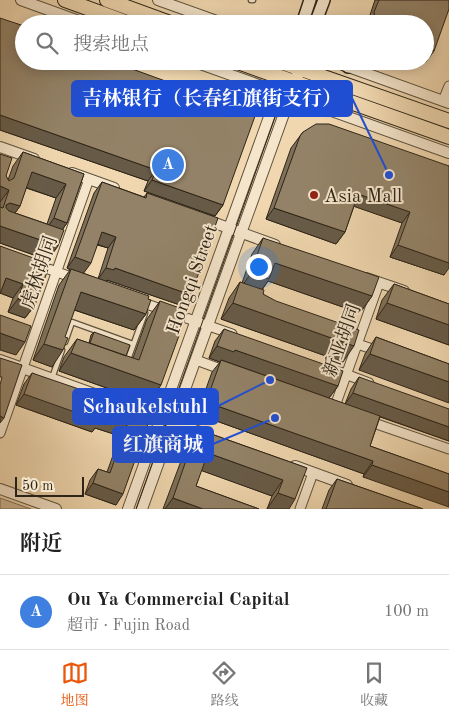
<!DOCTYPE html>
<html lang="zh">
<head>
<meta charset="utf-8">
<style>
	body { margin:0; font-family:"Old Standard TT","Noto Serif SC",serif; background:#f6f6f6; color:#222 }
	.scale { position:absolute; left:15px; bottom:12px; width:69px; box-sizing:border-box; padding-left:5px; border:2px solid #2e2518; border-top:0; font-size:14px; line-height:18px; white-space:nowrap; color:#2e2518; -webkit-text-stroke:4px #f5e5cb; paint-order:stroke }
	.you { position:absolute; left:258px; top:266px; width:18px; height:18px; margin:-12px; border:4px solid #fff; border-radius:50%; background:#1a73e8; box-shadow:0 0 0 8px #1a73e833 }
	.badge { display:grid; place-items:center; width:32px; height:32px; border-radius:50%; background:#ea580c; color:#fff; font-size:16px; font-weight:700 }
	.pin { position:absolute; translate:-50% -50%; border:2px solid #fff; box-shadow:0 1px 5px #0006 }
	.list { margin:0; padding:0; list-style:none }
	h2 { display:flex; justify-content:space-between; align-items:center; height:65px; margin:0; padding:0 20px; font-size:21px }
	h2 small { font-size:16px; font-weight:400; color:#767676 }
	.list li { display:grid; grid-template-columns:32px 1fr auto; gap:15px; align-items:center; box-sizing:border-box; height:75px; padding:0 20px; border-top:1px solid #e0e0e0 }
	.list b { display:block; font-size:19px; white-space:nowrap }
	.list p { margin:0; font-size:16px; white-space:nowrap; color:#767676 }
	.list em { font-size:16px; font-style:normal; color:#767676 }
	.icon { flex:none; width:28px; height:28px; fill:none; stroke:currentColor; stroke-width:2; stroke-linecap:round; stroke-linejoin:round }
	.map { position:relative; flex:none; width:449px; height:509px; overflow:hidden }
	.search { position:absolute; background:#fff; box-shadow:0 2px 12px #0003; left:15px; right:15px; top:15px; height:55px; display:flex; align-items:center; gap:12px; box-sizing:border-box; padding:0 18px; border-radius:28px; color:#767676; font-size:19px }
	.sheet { height:140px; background:#fff }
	nav { display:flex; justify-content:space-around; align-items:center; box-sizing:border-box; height:70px; border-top:1px solid #e0e0e0; background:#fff; font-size:14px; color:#767676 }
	nav a { display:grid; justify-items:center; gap:2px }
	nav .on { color:#ea580c }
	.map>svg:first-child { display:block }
</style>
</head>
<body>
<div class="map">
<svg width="449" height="509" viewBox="0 0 449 509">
	<rect width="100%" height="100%" fill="#f0d7af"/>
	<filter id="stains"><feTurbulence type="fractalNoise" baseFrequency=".004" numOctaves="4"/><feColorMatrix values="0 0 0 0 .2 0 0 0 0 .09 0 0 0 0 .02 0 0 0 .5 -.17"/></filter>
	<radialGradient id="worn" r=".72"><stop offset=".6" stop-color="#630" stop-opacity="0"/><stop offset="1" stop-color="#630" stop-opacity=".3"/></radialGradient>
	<path fill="#cfb995" stroke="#7e6f56" d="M 0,498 L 31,509 L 0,509 Z"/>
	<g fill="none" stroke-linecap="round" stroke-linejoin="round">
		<g stroke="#5e523e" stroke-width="7">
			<path id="service" d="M 251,0 L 253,0
				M 65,342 L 72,322 L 133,344
				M 127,362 L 145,313
				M 52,378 L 62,350"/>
		</g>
		<g stroke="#5e523e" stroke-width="11">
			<path id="minor" d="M 443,101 L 449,86
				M 37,265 L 77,279
				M 138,301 L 232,334
				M 346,340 L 378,351
				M 196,360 L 226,371
				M 332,369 L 369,383
				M 334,409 L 379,283
				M 368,421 L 449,449
				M 0,433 L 89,179
				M 300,509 L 313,473"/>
		</g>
		<g stroke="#5e523e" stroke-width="12">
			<path id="tertiary" d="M 21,0 L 87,24
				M 158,0 L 225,24
				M 192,61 L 449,153
				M 332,61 L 449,103
				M 0,147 L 34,159
				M 72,173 L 114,188
				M 204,219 L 275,245
				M 366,278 L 404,291
				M 0,360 L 208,435
				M 295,466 L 347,485
				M 0,489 L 56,509
				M 128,509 L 283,78
				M 142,509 L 295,83"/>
		</g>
		<g stroke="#2e2518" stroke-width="14">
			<path id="secondary" d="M 302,24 L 310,0
				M 315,24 L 324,0
				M 343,61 L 348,67
				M 295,83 L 302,61"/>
		</g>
		<g stroke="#2e2518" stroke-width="16">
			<path id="primary" d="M 65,0 L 131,24
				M 107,0 L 173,24
				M 235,61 L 449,137
				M 278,61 L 449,121"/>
		</g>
		<use href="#service" stroke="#f5e5cb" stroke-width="4.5"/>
		<use href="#minor" stroke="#f5e5cb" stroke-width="9"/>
		<use href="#tertiary" stroke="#f5e5cb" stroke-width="10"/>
		<use href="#secondary" stroke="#f5e5cb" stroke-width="11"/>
		<use href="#primary" stroke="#f0d7af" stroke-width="14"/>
		<path stroke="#2e2518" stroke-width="1" d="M 136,509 L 278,109"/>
	</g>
	<path fill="#7e7059" stroke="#2e2518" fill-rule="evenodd" d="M 375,0 L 449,0 L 426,62 L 424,61 L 425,61 L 425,24 L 367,24 Z
		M 0,18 L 24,61 L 191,90 L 196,83 L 223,205 L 215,216 L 144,191 L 148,181 L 0,130 Z
		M 303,132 L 449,166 L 444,275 L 390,257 L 402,223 L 354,206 L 345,232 L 336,244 L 266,219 L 291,148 Z
		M 23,152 L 84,174 L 67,223 L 62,230 L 48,260 L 0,243 L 0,154 L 6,176 L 8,180 L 13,166 ZM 26,188 L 56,198 L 47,224 L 15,213 L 20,206 Z
		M 102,182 L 144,197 L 147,193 L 183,306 L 107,280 L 106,281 L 146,314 L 134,330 L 74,310 L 52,367 L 33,360 L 59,285 L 70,270 L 67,268 L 94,193 ZM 97,245 L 108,248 L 98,279 L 83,273 Z
		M 263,238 L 372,296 L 360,313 L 268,281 L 262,290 L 263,294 L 343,362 L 221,319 L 229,298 L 240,282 L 242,283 L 252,254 Z
		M 0,246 L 35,305 L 25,318 L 8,312 L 13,298 L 0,293 Z
		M 394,284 L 449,304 L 449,345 L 376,319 L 382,300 Z
		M 160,301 L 149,403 L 59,371 L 64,357 L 77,339 L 89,343 L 91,335 L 94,332 L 126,356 L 133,358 L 147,319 Z
		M 224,329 L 338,386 L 329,398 L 227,362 L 345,404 L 351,389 L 359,377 L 449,441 L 380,417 L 370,446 L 449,474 L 363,477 L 364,474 L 197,414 L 212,372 L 220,362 L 209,358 L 215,341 Z
		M 376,337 L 449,364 L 359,370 L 365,354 Z
		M 32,373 L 106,403 L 150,418 L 116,505 L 85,494 L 90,480 L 98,469 L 107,472 L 120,436 L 95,428 L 92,432 L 16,405 L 24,384 Z
		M 197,429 L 307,468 L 267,509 L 272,496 L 201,470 L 196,486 L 259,509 L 163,509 L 187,445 Z
		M 337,479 L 423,509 L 322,509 L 329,490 Z"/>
	<path fill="#675b48" stroke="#2e2518" d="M 425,47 L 434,51 L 426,62 L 424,61 L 425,61 Z
		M 0,115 L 156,170 L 148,181 L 0,130 Z
		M 32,172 L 66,184 L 56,198 L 22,186 Z
		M 152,180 L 223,205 L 215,216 L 144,191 Z
		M 0,186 L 9,190 L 0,202 Z
		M 358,194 L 410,212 L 402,223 L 350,205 Z
		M 10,203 L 20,206 L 10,220 L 0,217 L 6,205 Z
		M 274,208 L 345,232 L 336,244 L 266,219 Z
		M 54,218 L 67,223 L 57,237 L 44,232 Z
		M 0,226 L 58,246 L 48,260 L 0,243 Z
		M 102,232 L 116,237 L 108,248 L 94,243 Z
		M 398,245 L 449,263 L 449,268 L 444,275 L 390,257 Z
		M 75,257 L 91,263 L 83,274 L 67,268 Z
		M 275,263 L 372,296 L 360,313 L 268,281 L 258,295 L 240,289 L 251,273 Z
		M 106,268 L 115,268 L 191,295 L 183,306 L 107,280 L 106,282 L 98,279 Z
		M 6,278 L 23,284 L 13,298 L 0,293 Z
		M 81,292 L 146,314 L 134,330 L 69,308 Z
		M 18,299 L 35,305 L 25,318 L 8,312 Z
		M 233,303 L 354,346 L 343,362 L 221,319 Z
		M 387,303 L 449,325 L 449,345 L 376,319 Z
		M 0,333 L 25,342 L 16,355 L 0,350 Z
		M 44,344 L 63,350 L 52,367 L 33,360 Z
		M 217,346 L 235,350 L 338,386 L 329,398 L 227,362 L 221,360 L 220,362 L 209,358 Z
		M 71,353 L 161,385 L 149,403 L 59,371 Z
		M 370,354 L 449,382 L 449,403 L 359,370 Z
		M 353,393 L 449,427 L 449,441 L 345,404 Z
		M 24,394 L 102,416 L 127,425 L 120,436 L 95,428 L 92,432 L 16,405 Z
		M 206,402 L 373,461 L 364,474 L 197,414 Z
		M 0,416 L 4,418 L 0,423 Z
		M 208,453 L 283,480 L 272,496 L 197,469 Z
		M 372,465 L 449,492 L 449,507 L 363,477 Z
		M 93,483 L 123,494 L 116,505 L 85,494 Z
		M 278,493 L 295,499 L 289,509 L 267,509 Z
		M 173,498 L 203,509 L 165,509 Z"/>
	<path fill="#938267" stroke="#2e2518" d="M 379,0 L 449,0 L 449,9 L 434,51 L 425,47 L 425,24 L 376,24 L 374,12 Z
		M 0,18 L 24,26 L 24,61 L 110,61 L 193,91 L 196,83 L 259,105 L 223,205 L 152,180 L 156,170 L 0,115 Z
		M 316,124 L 329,124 L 449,166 L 449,263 L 398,245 L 410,212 L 358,194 L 345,232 L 274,208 L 300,136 L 303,132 Z
		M 23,152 L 84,174 L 67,223 L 54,218 L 66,184 L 32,172 L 20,206 L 10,203 L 6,205 L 6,208 L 9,211 L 64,230 L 58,246 L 0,226 L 0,207 L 3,208 L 9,190 L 0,186 L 0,154 L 12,158 L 6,176 L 9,181 L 14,178 Z
		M 102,182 L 146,198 L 147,193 L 218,218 L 191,295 L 115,268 L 114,270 L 106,268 L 116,237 L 102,232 L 91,263 L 75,257 Z
		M 263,238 L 379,277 L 372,296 L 275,263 L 269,279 L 251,273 Z
		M 0,246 L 50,264 L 35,305 L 18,299 L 23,284 L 6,278 L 0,294 Z
		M 71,269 L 149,296 L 148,299 L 151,300 L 146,314 L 81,292 L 65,337 L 68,338 L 63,350 L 44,344 Z
		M 240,282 L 264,290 L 263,294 L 276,301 L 359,330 L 354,346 L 233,303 Z
		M 394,284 L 449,304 L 449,325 L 387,303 Z
		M 160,301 L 188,311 L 161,385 L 71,353 L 77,339 L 139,360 Z
		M 0,315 L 31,326 L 25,342 L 0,333 Z
		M 224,329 L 343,371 L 338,386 L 235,350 L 234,352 L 217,346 Z
		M 94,332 L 130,345 L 126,356 L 90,343 Z
		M 376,337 L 449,364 L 449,382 L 370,354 Z
		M 0,358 L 22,365 L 4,418 L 0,416 L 0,385 L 2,377 L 0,377 Z
		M 221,360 L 380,416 L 370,446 L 449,474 L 449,492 L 372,465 L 373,461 L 206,402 Z
		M 32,373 L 108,399 L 106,403 L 150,418 L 123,494 L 93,483 L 98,469 L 110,473 L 127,425 L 102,416 L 100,421 L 24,394 Z
		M 359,377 L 449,409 L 449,427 L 353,393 Z
		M 197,429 L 307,468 L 295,499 L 278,493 L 283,480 L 208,453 L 196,486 L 259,509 L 203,509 L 173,498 Z
		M 337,479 L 423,509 L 326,509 Z"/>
	<circle fill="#8f2418" stroke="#f5e5cb" stroke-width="2" cx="314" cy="195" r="5"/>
	<g text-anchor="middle" stroke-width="4" stroke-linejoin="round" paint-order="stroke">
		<g font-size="19" fill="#2e2518" stroke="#f5e5cb" text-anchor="start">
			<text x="324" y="202">Asia Mall</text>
		</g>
		<g font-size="19" fill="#2e2518" stroke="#f5e5cb">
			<text transform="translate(38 272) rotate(-71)" y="7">虎林胡同</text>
			<text transform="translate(191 279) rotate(-70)" y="7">Hongqi Street</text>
			<text transform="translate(341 340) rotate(-70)" y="7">新亚胡同</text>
		</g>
	</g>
	<path fill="none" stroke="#1d4ed8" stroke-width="2" d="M389 175L352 98M270 380L218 406M275 418L213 444"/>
	<g fill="#1d4ed8" stroke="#f5e5cb" stroke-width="2">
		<circle cx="389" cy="175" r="5"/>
		<circle cx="270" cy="380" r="5"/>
		<circle cx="275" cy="418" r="5"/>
	</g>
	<g fill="#1d4ed8" stroke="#1d4ed8" stroke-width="2">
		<rect x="72" y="81" width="280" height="35" rx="5"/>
		<rect x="73" y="389" width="145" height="35" rx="5"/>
		<rect x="113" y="427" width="100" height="35" rx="5"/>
	</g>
	<g font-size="20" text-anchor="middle" font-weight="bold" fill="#fff">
		<text x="212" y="105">吉林银行（长春红旗街支行）</text>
		<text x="145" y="413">Schaukelstuhl</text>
		<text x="163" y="451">红旗商城</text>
	</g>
	<rect width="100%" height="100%" filter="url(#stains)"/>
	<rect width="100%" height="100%" fill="url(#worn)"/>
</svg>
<div class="scale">50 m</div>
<div class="you"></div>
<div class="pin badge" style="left:168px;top:165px;background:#3f7fe0">A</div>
<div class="search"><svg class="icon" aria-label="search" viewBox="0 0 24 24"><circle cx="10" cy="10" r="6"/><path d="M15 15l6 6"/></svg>搜索地点</div>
</div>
<section class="sheet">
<h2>附近<small></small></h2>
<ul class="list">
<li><span class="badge" style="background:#3f7fe0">A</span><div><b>Ou Ya Commercial Capital</b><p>超市 · Fujin Road</p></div><em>100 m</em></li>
</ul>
</section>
<nav>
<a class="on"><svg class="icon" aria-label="map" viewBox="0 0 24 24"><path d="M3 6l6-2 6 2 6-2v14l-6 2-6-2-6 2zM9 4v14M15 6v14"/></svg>地图</a>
<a><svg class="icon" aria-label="directions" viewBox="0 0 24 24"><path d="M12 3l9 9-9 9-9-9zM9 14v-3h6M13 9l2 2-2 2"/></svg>路线</a>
<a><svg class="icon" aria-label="saved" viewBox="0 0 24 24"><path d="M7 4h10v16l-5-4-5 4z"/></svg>收藏</a>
</nav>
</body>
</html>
